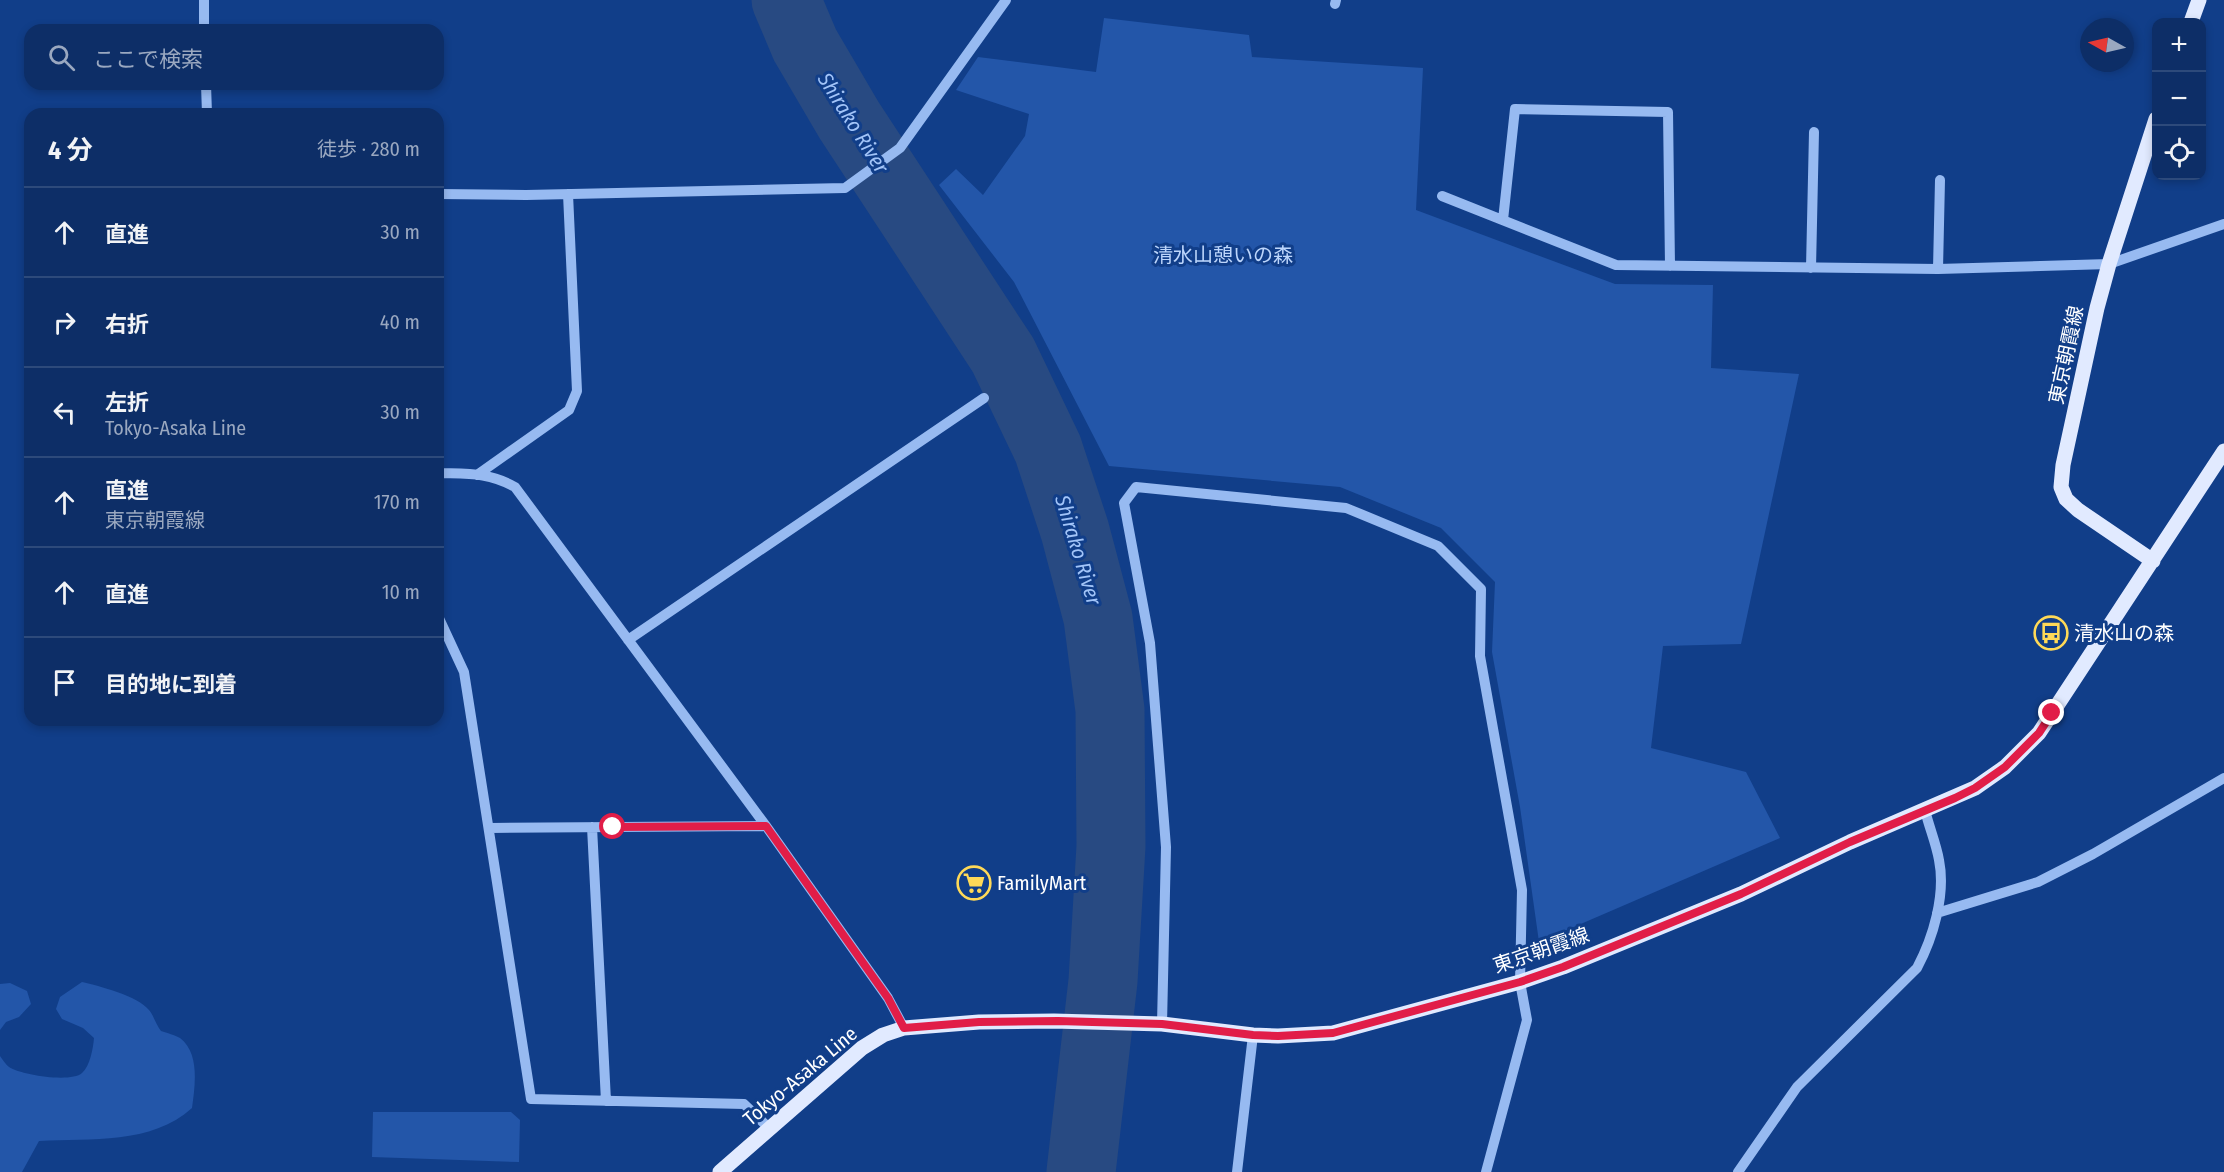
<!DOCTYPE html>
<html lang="ja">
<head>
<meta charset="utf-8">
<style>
	body { margin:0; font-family:"Fira Sans Condensed","Noto Sans JP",sans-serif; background:#1b3a70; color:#f1f3f6 }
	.controls { position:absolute; right:18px; top:18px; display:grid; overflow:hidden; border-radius:12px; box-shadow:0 3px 9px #0003 }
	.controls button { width:54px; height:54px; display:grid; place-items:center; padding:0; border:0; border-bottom:2px solid #2d4a7b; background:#0d2e67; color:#f1f3f6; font:30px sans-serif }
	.compass { position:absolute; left:2080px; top:18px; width:54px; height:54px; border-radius:50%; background:#0d2e67; box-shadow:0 3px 9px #0003; rotate:278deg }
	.stop { position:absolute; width:18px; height:18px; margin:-14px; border:4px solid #e11d48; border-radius:50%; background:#fff }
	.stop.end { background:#e11d48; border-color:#fff; box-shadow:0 2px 6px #0008 }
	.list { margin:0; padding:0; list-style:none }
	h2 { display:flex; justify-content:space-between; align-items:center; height:78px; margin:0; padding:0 24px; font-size:26px }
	h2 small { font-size:20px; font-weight:400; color:#9aa8c0 }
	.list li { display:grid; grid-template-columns:39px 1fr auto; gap:18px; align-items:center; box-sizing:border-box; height:90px; padding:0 24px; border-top:2px solid #2d4a7b }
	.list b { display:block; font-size:22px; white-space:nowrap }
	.list p { margin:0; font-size:20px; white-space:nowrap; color:#9aa8c0 }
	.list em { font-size:20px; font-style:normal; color:#9aa8c0 }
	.icon { flex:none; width:33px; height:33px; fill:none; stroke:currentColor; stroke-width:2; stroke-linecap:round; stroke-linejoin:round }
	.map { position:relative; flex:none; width:2224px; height:1172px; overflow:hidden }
	.search { position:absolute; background:#0d2e67; box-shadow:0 3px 9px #0003; left:24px; top:24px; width:420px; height:66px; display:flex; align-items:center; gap:15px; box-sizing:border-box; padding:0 21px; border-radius:18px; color:#9aa8c0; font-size:22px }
	.panel { position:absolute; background:#0d2e67; box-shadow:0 3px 9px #0003; left:24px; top:108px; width:420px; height:618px; border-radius:18px }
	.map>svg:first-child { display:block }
</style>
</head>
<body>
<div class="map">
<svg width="2224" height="1172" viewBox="0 0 2224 1172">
	<rect width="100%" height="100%" fill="#113e89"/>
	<path fill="#2356a9" d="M 1104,18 L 1249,35 L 1252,57 L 1423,68 L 1416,210 L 1615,284 L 1713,285 L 1711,368 L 1799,374 L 1741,644 L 1663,646 L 1651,748 L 1746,772 L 1780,838 L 1539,942 L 1520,807 L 1492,652 L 1495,582 L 1441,528 L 1340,487 L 1109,466 L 1014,282 L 939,185 L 956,169 L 983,195 L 1025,136 L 1029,114 L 956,90 L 978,57 L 1096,72 Z
		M 82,982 C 99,986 138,996 149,1010 C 154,1016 156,1025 161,1031 C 167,1033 175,1035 180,1038 C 200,1053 195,1086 192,1108 C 151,1145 91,1138 39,1141 L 22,1172 L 0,1172 L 0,1056 C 3,1060 6,1065 9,1067 C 21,1075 71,1083 82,1073 C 90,1066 93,1049 94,1038 L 83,1028 L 62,1019 L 56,1009 L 60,997 Z
		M 10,983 L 27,991 L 31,1004 L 19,1017 L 6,1022 L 0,1030 L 0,984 Z
		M 373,1112 L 511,1112 L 520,1120 L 519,1162 L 372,1157 Z"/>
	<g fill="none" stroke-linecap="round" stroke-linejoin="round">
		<path stroke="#284a82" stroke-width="69" d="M 786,0 L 805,45 L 849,120 L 1003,355 L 1048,449 L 1075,531 L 1098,618 L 1110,710 L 1111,846 L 1103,981 L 1081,1172"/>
		<path stroke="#97baf1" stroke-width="10" d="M 204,0 L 204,30
			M 1335,4 L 1336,0
			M 206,84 L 207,114
			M 438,194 L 526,195 L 845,188 L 900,148 L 1006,0
			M 1442,196 L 1616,265 L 1938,269 L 2109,264 L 2224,224
			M 1503,220 L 1515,109 L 1668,112 L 1670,266
			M 1811,268 L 1814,132
			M 1938,269 L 1940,180
			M 438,473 C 468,474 488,472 515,487 L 766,826 L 888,998 L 904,1028
			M 477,475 L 569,410 L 577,391 L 568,194
			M 438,616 L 464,672 L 531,1099 L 744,1104 L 769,1128
			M 628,640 L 984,398
			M 592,827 L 606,1101
			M 490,828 L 766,826
			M 1937,913 L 2038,882 L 2093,854 L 2224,778
			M 1162,1024 L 1166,847 L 1150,643 L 1124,503 L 1136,487 L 1346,508 L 1438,546 L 1481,589 L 1480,656 L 1522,890 L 1520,982 L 1527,1020 L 1486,1172
			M 1237,1172 L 1253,1035
			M 1738,1172 L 1797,1087 L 1917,968 C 1933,938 1946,895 1939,860 C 1936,843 1929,827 1925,810"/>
		<path stroke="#e1eaff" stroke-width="15" d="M 2191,22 L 2199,0
			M 2153,561 L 2078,510 L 2066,499 L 2061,487 L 2063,465 L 2097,308 L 2109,264 L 2156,119
			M 720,1172 L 862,1048 L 883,1035 L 904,1028 L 979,1022 L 1054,1021 L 1162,1024 L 1253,1035 L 1278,1036 L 1333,1033 L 1520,982 L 1563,967 L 1741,894 L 1850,842 L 1975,788 L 2005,767 L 2039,733 L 2224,451"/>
	</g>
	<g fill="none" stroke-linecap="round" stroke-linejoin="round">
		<path stroke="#e11d48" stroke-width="8" d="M 613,827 L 766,826 L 888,998 L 904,1028 L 979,1022 L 1058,1021 L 1162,1024 L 1253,1035 L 1278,1036 L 1333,1033 L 1520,982 L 1563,967 L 1741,894 L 1850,842 L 1955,798 L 1975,788 L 2005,767 L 2039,733 L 2052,713"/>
	</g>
	<defs>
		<g id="bus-ring" transform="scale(1.725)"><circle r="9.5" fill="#113e89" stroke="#ffd957" stroke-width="1.5"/><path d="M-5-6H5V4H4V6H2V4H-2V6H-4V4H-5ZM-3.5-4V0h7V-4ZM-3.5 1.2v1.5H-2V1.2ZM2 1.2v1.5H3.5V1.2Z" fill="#ffd957"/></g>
		<g id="supermarket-ring" transform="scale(1.725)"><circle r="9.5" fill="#113e89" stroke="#ffd957" stroke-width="1.5"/><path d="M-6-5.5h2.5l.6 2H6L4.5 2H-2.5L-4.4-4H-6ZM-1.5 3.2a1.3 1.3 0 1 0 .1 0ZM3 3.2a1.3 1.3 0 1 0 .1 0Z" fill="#ffd957"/></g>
	</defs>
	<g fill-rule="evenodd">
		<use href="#bus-ring" x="2051" y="633"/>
		<use href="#supermarket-ring" x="974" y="883"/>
	</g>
	<g text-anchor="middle" stroke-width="6" stroke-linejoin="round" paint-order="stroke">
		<g font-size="20" fill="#bdd6fc" stroke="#113e89">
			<text x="1223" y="262">清水山憩いの森</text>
		</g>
		<g font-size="20" fill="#fff" stroke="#113e89">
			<text transform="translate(2066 355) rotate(-78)" y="7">東京朝霞線</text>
			<text transform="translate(1541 950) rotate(-19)" y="7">東京朝霞線</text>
			<text transform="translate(800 1076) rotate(-40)" y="7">Tokyo-Asaka Line</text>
		</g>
		<g font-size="20" fill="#fff" stroke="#113e89" text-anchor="start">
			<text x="2074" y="640">清水山の森</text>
			<text x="997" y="890">FamilyMart</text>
		</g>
		<g font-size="21" font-style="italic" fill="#a2c4f8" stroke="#113e89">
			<text transform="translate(853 123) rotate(58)" y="7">Shirako River</text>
			<text transform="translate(1078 550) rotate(73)" y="7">Shirako River</text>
		</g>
	</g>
</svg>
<div class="controls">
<button>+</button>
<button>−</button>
<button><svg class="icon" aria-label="locate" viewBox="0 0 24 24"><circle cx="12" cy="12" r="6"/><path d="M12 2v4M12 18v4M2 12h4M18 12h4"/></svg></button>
</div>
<svg class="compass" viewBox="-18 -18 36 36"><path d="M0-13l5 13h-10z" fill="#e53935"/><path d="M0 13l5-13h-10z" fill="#9aa8c0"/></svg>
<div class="stop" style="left:613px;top:827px"></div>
<div class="stop end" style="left:2052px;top:713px"></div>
<div class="search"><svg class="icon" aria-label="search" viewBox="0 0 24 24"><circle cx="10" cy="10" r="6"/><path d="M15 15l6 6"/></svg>ここで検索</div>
<section class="panel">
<h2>4 分<small>徒歩 · 280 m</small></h2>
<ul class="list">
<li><svg class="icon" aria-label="ahead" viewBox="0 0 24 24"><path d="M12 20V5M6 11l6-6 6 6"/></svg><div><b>直進</b></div><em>30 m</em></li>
<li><svg class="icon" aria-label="right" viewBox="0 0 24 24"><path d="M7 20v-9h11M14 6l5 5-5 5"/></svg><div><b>右折</b></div><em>40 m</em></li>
<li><svg class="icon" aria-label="left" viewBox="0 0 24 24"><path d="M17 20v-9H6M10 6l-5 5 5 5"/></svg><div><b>左折</b><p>Tokyo-Asaka Line</p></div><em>30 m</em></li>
<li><svg class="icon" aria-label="ahead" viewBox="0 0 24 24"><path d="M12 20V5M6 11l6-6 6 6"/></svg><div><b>直進</b><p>東京朝霞線</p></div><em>170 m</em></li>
<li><svg class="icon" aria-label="ahead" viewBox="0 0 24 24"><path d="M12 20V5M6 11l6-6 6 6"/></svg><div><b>直進</b></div><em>10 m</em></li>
<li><svg class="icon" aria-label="arrive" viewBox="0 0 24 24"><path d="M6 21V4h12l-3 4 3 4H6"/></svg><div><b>目的地に到着</b></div></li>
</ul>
</section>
</div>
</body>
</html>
